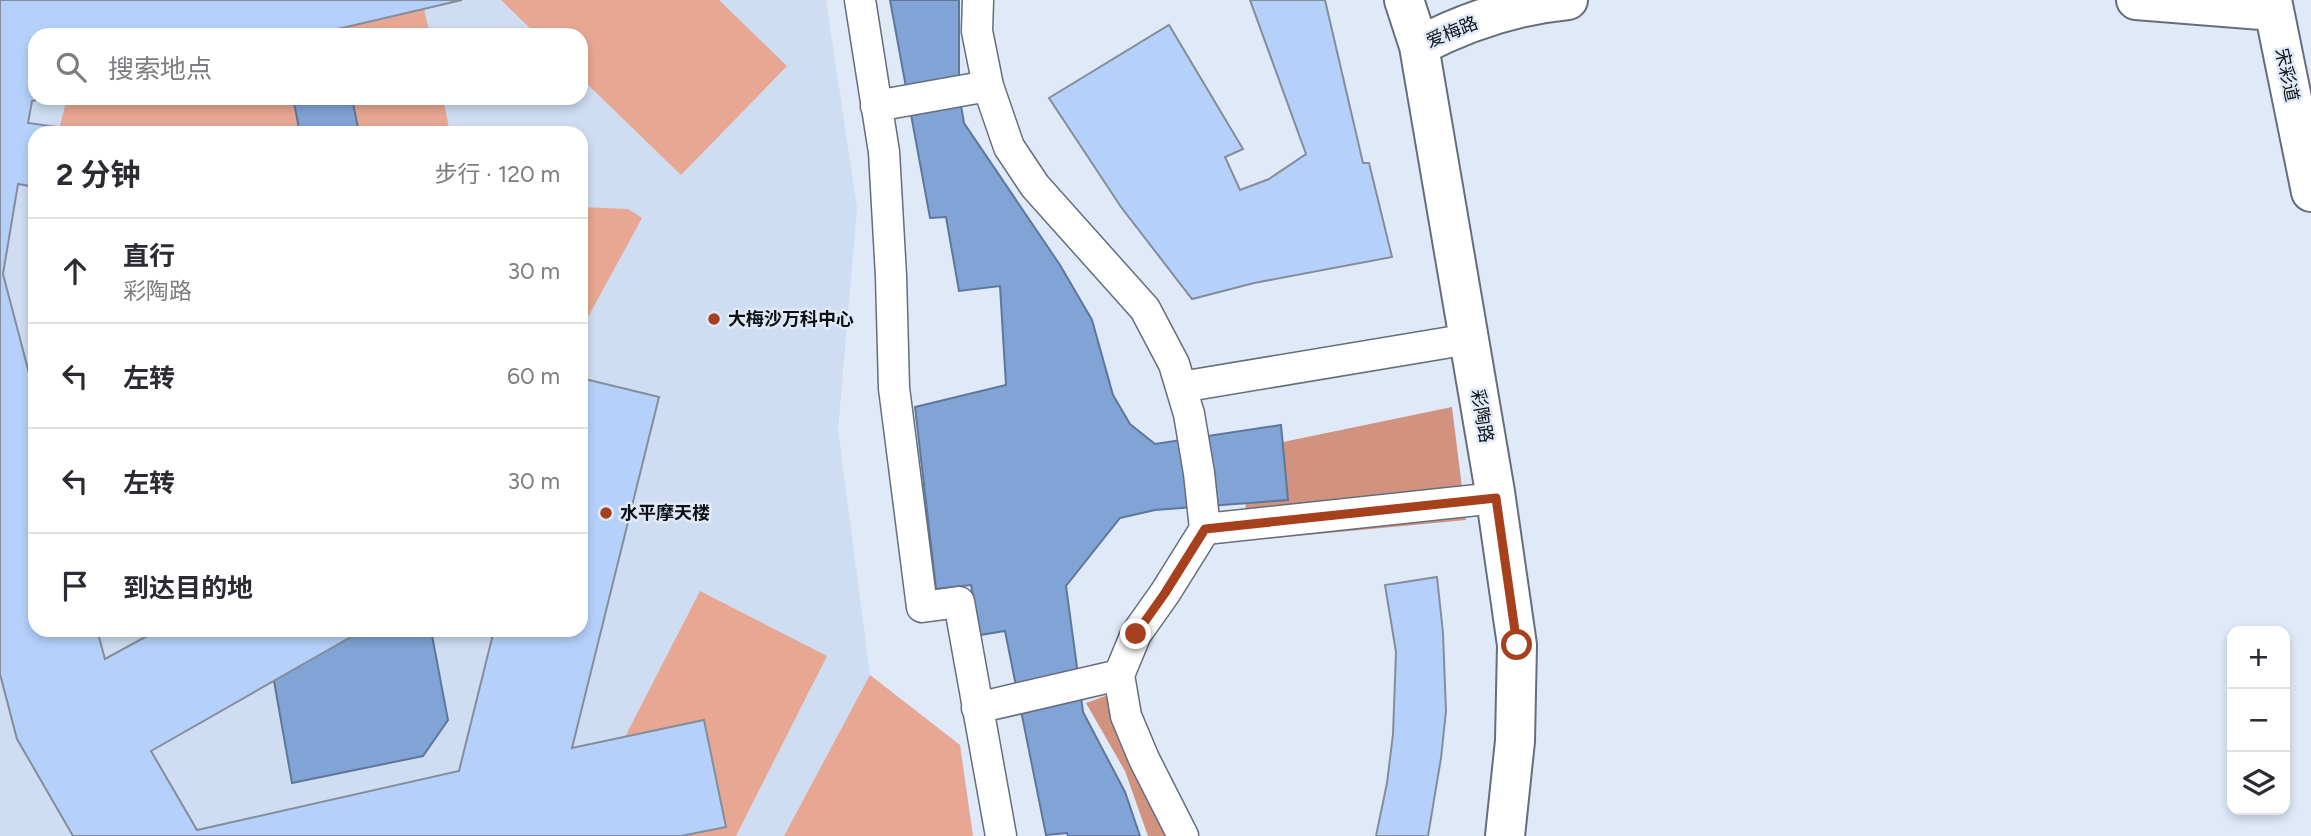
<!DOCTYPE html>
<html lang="zh">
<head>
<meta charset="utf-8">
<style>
	body { margin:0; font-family:Figtree,"Noto Sans SC",sans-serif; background:#f7f7f7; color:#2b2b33 }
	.controls { position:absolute; right:21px; bottom:21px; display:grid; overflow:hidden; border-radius:14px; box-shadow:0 4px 10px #0003 }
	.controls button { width:63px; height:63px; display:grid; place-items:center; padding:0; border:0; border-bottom:2px solid #e1e1e2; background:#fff; color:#2b2b33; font:35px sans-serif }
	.stop { position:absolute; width:21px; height:21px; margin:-16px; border:5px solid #a7401d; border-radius:50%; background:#fff }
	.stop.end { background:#a7401d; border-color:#fff; box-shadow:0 2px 7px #0008 }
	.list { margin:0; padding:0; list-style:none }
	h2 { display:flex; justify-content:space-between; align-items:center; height:91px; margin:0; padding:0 28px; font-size:30px }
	h2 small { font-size:23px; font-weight:400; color:#7c7c81 }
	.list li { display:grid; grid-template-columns:46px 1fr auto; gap:21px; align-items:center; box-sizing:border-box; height:105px; padding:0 28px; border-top:2px solid #e1e1e2 }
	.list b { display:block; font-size:26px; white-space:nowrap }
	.list p { margin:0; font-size:23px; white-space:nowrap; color:#7c7c81 }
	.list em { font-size:23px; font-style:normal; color:#7c7c81 }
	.icon { flex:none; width:38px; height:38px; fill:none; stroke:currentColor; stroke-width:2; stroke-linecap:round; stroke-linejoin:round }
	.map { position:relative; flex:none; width:2311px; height:836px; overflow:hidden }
	.search { position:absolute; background:#fff; box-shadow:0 4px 10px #0003; left:28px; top:28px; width:560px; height:77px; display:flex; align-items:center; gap:18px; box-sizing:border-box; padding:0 24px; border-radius:21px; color:#7c7c81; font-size:26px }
	.panel { position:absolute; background:#fff; box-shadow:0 4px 10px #0003; left:28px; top:126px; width:560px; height:511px; border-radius:21px }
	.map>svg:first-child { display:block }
</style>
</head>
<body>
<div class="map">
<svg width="2311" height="836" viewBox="0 0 2311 836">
	<rect width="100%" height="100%" fill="#dfe9f8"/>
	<path fill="#ceddf2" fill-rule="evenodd" d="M 0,0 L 826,0 L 857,208 L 838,430 L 870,675 L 960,745 L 973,836 L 0,836 ZM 35,35 L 581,35 L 581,98 L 35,98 ZM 35,133 L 581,133 L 581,630 L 35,630 Z"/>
	<path fill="#e7a793" d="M 380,0 L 422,0 L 430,35 L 207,35 Z
		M 501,0 L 719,0 L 787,66 L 681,175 L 581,78 L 581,35 L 537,35 Z
		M 67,98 L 443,98 L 450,133 L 58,133 Z
		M 581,207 L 628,209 L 642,218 L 581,330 Z
		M 700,591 L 827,656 L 736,836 L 651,836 L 590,805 Z
		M 870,675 L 960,745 L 973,836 L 784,836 Z"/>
	<path fill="#d1927f" d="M 1452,407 L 1466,520 L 1242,541 L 1246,502 L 1288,499 L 1283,442 Z
		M 1108,695 L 1173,836 L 1148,836 L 1125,771 L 1086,703 Z"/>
	<path fill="#81a3d5" stroke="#5e779b" stroke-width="2" d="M 890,0 L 959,0 L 959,94 L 964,123 L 1060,265 L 1092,320 L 1113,395 L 1130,424 L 1155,444 L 1281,425 L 1288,500 L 1155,510 L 1120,518 L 1066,586 L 1083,712 L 1125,792 L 1140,836 L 1068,836 L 1067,833 L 1046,835 L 1005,631 L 980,635 L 971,585 L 936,589 L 915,407 L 1006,385 L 1000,286 L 959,291 L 946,217 L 930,218 Z
		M 293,98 L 352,98 L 359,133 L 300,133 Z
		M 265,630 L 431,630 L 448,720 L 423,756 L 292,783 Z"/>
	<path fill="#b5d1fb" stroke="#848d9a" stroke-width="2" d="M 0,0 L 462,0 L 312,35 L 35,35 L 35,98 L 44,98 L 32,101 L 28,123 L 100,133 L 35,133 L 35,187 L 18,184 L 3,274 L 35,396 L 35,630 L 97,630 L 105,659 L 158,630 L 363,630 L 151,751 L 197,830 L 459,771 L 494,630 L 581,630 L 581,378 L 659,397 L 572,748 L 704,720 L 726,827 L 681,836 L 73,836 L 17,739 L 0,674 Z
		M 1250,0 L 1325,0 L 1363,163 L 1369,163 L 1392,257 L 1254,283 L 1192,299 L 1121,207 L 1049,98 L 1169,25 L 1243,149 L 1225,157 L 1240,190 L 1269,179 L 1306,154 Z
		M 1437,577 L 1443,633 L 1446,711 L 1441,758 L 1428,836 L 1376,836 L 1387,783 L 1393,734 L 1396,652 L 1385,585 Z"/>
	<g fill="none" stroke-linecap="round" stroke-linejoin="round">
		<g stroke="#656e7a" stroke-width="33">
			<path id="pedestrian" d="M 860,0 L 884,152 L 891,276 L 894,388 L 922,607 L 959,602 L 1001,836
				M 978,0 L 977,31 L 988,86 L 1009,147 L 1035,186 L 1145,309 L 1174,364 L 1189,414 L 1199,473 L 1205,529 L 1165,593 L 1136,634 L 1119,675 L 1126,716 L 1144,759 L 1183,836
				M 876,106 L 988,86
				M 1181,387 L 1469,339
				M 1205,529 L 1496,498
				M 977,708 L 1119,675"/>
		</g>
		<g stroke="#656e7a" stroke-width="42">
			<path id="minor" d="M 1404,0 L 1419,46 L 1495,492 L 1517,645 L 1515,741 L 1505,836
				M 2136,0 L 2274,11
				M 2272,0 L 2311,192
				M 1419,46 C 1465,22 1516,5 1568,0"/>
		</g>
		<use href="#pedestrian" stroke="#fff" stroke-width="30"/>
		<use href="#minor" stroke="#fff" stroke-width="38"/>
	</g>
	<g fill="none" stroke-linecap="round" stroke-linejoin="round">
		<path stroke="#a7401d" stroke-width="9" d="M 1136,634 L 1165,593 L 1205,529 L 1496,498 L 1517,645"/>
	</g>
	<g fill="#a7401d" stroke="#dfe9f8" stroke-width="2.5">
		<circle cx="714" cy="319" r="7"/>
		<circle cx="606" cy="513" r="7"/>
	</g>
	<g text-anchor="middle" stroke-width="5" stroke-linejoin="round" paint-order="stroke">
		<g font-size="18" fill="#0d1115" stroke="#dfe9f8">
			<text transform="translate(1452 32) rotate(-22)" y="6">爱梅路</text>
			<text transform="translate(2287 75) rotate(78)" y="6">宋彩道</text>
			<text transform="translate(1482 416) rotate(80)" y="6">彩陶路</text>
		</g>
		<g font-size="18" font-weight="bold" fill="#0d1115" stroke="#dfe9f8" text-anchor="start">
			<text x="728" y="325">大梅沙万科中心</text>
			<text x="620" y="519">水平摩天楼</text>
		</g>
	</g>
</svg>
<div class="controls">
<button>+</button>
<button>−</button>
<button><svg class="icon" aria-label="layers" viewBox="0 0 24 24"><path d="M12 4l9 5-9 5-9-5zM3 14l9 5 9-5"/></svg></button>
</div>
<div class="stop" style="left:1517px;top:645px"></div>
<div class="stop end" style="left:1136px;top:634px"></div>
<div class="search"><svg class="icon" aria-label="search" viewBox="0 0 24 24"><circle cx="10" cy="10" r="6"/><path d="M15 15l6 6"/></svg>搜索地点</div>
<section class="panel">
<h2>2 分钟<small>步行 · 120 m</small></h2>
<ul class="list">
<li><svg class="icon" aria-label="ahead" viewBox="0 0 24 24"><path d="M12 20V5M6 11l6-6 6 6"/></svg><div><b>直行</b><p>彩陶路</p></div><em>30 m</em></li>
<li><svg class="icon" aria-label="left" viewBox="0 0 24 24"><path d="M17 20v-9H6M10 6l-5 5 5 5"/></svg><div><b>左转</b></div><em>60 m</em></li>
<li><svg class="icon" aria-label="left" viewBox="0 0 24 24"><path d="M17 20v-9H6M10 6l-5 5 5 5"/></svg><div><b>左转</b></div><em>30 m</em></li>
<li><svg class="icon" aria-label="arrive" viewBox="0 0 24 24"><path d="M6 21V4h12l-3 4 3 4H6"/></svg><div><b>到达目的地</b></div></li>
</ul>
</section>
</div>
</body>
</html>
